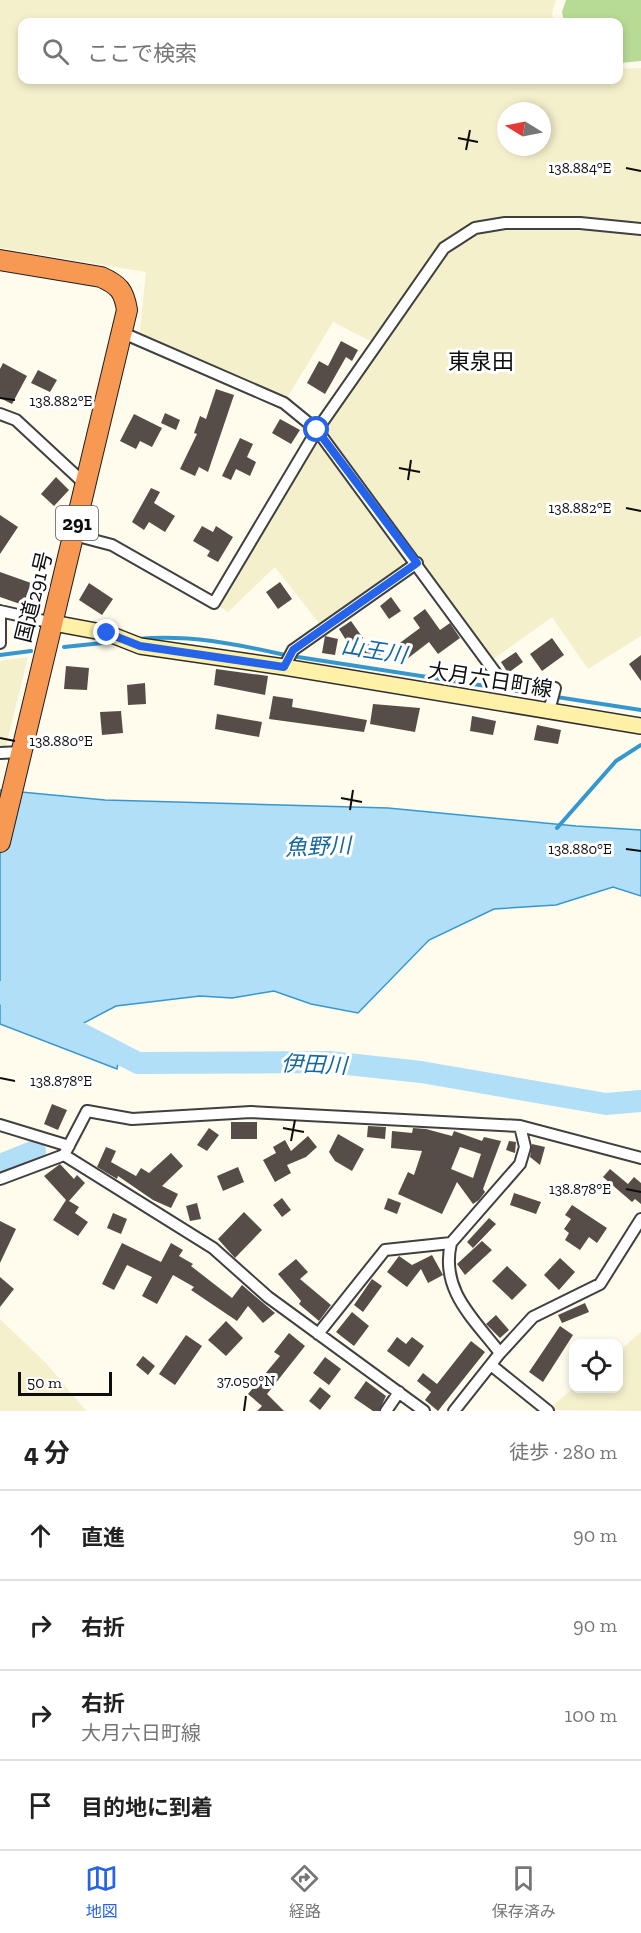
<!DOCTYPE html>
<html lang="ja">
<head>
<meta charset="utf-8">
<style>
	body { margin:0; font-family:"Zilla Slab","Noto Sans JP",serif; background:#f2f2f2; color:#222 }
	.controls { position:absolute; right:18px; bottom:18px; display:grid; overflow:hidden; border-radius:12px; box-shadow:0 3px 9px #0003 }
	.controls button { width:54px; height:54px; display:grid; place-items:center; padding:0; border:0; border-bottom:2px solid #e0e0e0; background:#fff; color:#222; font:30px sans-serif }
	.compass { position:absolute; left:497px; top:102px; width:54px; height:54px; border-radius:50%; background:#fff; box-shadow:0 3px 9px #0003; rotate:280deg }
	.scale { position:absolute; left:18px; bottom:15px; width:94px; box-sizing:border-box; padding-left:6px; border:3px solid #0d0d0d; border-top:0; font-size:16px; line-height:21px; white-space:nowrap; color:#0d0d0d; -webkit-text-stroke:4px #fff; paint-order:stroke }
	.stop { position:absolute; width:18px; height:18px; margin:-14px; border:4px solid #2563eb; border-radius:50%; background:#fff }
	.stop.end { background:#2563eb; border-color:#fff; box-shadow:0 2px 6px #0008 }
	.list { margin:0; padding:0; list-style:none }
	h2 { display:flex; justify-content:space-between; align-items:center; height:78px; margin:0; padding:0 24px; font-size:26px }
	h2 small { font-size:20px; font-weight:400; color:#767676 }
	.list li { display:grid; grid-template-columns:39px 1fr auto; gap:18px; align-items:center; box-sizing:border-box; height:90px; padding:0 24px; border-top:2px solid #e0e0e0 }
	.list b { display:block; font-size:22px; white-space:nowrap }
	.list p { margin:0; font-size:20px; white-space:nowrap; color:#767676 }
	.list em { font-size:20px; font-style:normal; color:#767676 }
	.icon { flex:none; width:33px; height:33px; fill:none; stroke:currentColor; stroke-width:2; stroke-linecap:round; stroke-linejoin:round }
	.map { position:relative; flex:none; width:641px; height:1411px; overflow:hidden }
	.search { position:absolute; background:#fff; box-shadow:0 3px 9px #0003; left:18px; right:18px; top:18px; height:66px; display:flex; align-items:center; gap:15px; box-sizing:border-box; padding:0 21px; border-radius:12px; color:#767676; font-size:22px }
	.sheet { height:438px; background:#fff }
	nav { display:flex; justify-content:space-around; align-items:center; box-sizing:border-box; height:84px; border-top:2px solid #e0e0e0; background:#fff; font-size:16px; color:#767676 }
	nav a { display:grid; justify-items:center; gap:3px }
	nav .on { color:#2563eb }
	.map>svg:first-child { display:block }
</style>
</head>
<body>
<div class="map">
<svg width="641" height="1411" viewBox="0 0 641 1411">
	<rect width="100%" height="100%" fill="#fffbed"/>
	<path fill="#f5f0cc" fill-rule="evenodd" d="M 0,0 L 556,0 L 552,14 L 554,22 L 22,22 L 22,80 L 618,80 L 619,69 L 641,68 L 641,636 L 588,669 L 552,617 L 488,663 L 417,563 L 322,627 L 275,567 L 228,612 L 214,603 L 378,345 L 333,322 L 284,403 L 139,340 L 146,272 L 0,248 ZM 506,111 L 542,111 L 542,147 L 506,147 Z
		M 28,657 L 6,746 L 0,746 L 0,661 Z
		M 0,1319 L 46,1363 L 86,1411 L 0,1411 Z
		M 641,1332 L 641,1411 L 547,1410 L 574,1388 L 618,1388 L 619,1351 Z"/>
	<path fill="#b7db95" d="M 566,0 L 641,0 L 641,61 L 619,63 L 618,22 L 564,22 L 562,12 Z"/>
	<path fill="#b0dff7" stroke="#3697cf" stroke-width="1.5" d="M 0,790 L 105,800 L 388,808 L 576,826 L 641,830 L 641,896 L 613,887 L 556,905 L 494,909 L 429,940 L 358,1013 L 311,1004 L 274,991 L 232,998 L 200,996 L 116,1006 L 63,1034 L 118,1062 L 117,1069 L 0,1024 Z"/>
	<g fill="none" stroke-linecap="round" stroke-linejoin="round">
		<path stroke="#3697cf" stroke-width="4" d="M 138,639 C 187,634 237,644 285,655 L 641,710
			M 64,647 L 112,642
			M 0,655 L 31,651
			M 557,828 L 616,761 L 641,745"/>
		<path stroke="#b0dff7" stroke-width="22" d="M 0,992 L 138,1063 L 329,1062 L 421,1072 L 606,1104 L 641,1101
			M 0,1165 L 35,1151"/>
	</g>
	<path fill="#564d49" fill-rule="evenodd" d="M 341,341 L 358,350 L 352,361 L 346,357 L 325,394 L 307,383 L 319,361 L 328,366 Z
		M 3,363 L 27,376 L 12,404 L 0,398 L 0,369 Z
		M 38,370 L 57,380 L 50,392 L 31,383 Z
		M 216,389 L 234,395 L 208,472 L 199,467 L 195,476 L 180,469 L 197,434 L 194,433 L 200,416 L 206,419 Z
		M 165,413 L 180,420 L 176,430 L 161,423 Z
		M 134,414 L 162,428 L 152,447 L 140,441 L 136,449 L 120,441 Z
		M 280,419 L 300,430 L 291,444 L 272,433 Z
		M 240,438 L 253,444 L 247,457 L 256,462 L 250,476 L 236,469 L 231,480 L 222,476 Z
		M 56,477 L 69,490 L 54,506 L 41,494 Z
		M 151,488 L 160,492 L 154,503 L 175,516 L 165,532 L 149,522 L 144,530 L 132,522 Z
		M 0,515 L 18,527 L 0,554 Z
		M 202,526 L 213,532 L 216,526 L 233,537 L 218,562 L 207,556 L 210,551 L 193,541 Z
		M 0,572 L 31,583 L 23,605 L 0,597 Z
		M 280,582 L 292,599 L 278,609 L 266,592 Z
		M 89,583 L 113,599 L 102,615 L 79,600 Z
		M 391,597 L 401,611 L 389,619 L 380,606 Z
		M 425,609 L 440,630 L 450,623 L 460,638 L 438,654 L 429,642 L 407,659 L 397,645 L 420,628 L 413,618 Z
		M 351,621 L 363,638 L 349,645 L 339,629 Z
		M 325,636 L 338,639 L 335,655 L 322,653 Z
		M 552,638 L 564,655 L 542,671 L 530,654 Z
		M 365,642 L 383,645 L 379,661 L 362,658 Z
		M 516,652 L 523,662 L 508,673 L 501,662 Z
		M 641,655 L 641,681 L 629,664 Z
		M 66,666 L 89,668 L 87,690 L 64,689 Z
		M 216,669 L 268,676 L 265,695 L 214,685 Z
		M 145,683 L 146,704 L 128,705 L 127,685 Z
		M 273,696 L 293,699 L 292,707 L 367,720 L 364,732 L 269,719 Z
		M 373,704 L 420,708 L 415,732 L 370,724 Z
		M 121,711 L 123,733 L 102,735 L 100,712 Z
		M 217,714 L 262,722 L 259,737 L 215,729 Z
		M 472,716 L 496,721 L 493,735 L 470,731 Z
		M 537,725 L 561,730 L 558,744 L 534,740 Z
		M 52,1104 L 67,1110 L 58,1130 L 44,1124 Z
		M 231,1122 L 257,1122 L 257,1139 L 231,1139 Z
		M 368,1126 L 386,1127 L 385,1139 L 367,1137 Z
		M 209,1128 L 219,1135 L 207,1151 L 197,1145 Z
		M 413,1128 L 426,1129 L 452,1136 L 454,1131 L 482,1141 L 484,1137 L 501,1141 L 483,1189 L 485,1192 L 479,1200 L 473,1204 L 457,1182 L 442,1214 L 398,1194 L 408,1172 L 414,1175 L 422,1151 L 391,1148 L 392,1131 L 412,1133 ZM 460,1147 L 481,1154 L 473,1178 L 451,1169 Z
		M 338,1134 L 364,1149 L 352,1171 L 335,1161 L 329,1152 Z
		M 308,1136 L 317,1147 L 306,1157 L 287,1165 L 291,1173 L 275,1182 L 263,1160 L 276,1153 L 273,1147 L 285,1140 L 291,1151 Z
		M 509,1141 L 516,1142 L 515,1153 L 506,1150 Z
		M 532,1144 L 545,1147 L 540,1165 L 530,1157 Z
		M 106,1147 L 116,1151 L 111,1162 L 136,1176 L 141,1168 L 149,1173 L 171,1153 L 183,1166 L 162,1186 L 178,1194 L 171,1208 L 153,1200 L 118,1176 L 117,1179 L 97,1167 Z
		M 60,1164 L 74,1179 L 77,1175 L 85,1183 L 69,1201 L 79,1207 L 75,1213 L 88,1222 L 78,1236 L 53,1220 L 66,1200 L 44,1176 Z
		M 238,1167 L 244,1182 L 223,1191 L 217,1176 Z
		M 610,1169 L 628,1184 L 634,1177 L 641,1183 L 641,1204 L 635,1199 L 632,1202 L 603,1177 Z
		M 514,1193 L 541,1202 L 536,1214 L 510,1205 Z
		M 282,1198 L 291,1210 L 282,1217 L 273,1205 Z
		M 388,1198 L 401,1203 L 397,1214 L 384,1209 Z
		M 197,1203 L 201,1219 L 190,1221 L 186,1206 Z
		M 572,1205 L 607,1228 L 597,1243 L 589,1237 L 580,1250 L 565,1240 L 569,1233 L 564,1229 L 571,1219 L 565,1215 Z
		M 244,1212 L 262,1230 L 235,1258 L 218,1239 Z
		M 113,1213 L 127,1219 L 121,1234 L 107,1228 Z
		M 489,1218 L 496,1224 L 473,1248 L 467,1242 Z
		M 0,1221 L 16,1229 L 0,1263 Z
		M 482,1241 L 492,1250 L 465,1275 L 457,1264 Z
		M 122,1243 L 161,1262 L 171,1243 L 183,1250 L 179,1256 L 193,1264 L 191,1266 L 232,1298 L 242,1285 L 275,1313 L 263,1323 L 248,1306 L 237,1321 L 191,1290 L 194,1287 L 173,1275 L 157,1304 L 142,1296 L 152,1277 L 127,1265 L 114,1290 L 102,1284 Z
		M 432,1255 L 443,1275 L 428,1283 L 421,1269 L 407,1287 L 387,1272 L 399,1256 L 412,1265 Z
		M 560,1258 L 575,1272 L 559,1290 L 544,1275 Z
		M 296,1259 L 308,1272 L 300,1279 L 331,1305 L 319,1321 L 299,1304 L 301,1301 L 278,1274 Z
		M 507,1266 L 527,1285 L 512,1300 L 492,1281 Z
		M 0,1277 L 14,1289 L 0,1307 Z
		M 372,1279 L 382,1286 L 363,1312 L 354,1305 Z
		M 585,1303 L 589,1312 L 562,1323 L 558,1315 Z
		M 352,1312 L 369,1326 L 354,1346 L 336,1332 Z
		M 496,1315 L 509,1330 L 500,1338 L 486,1324 Z
		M 226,1321 L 243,1338 L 226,1356 L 208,1340 Z
		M 560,1326 L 573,1335 L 543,1382 L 529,1372 Z
		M 289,1333 L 305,1346 L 267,1394 L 284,1411 L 257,1411 L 262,1406 L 248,1394 L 280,1356 L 274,1352 Z
		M 186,1335 L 202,1346 L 175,1385 L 159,1374 Z
		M 397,1337 L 406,1344 L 412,1337 L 424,1346 L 409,1367 L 387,1351 Z
		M 471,1341 L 485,1352 L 438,1411 L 425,1400 L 431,1392 L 417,1381 L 423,1373 L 437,1384 Z
		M 143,1356 L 155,1366 L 148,1375 L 136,1365 Z
		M 325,1357 L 341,1369 L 329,1385 L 313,1373 Z
		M 366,1381 L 386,1396 L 379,1411 L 373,1411 L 354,1398 Z
		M 320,1387 L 331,1396 L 320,1410 L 309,1401 Z"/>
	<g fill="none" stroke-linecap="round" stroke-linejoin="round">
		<g stroke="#404040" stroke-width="14">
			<path id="street" d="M 123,333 L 284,403 L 317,430 L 500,679 L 555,688 L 549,711
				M 0,414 L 16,420 L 85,484
				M 74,535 L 112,545 L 214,603 L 317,430 L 444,248 L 475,228 L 505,223 L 580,223 L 641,229
				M 0,611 L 53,623
				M 0,643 L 0,611
				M 284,667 L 293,650 L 417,563
				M 0,753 L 21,752
				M 0,1125 L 69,1146
				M 64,1155 L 213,1248 L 268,1297 L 424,1411
				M 0,1179 L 64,1155 L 87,1111 L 132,1119 L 251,1112 L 520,1126 L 641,1158
				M 451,1243 C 440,1290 473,1318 500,1353
				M 318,1334 L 385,1250 L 451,1243 L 520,1164 L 525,1147 L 520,1126
				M 491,1365 L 548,1411
				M 386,1411 L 399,1392
				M 454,1411 L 500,1353 L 533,1317 L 600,1284 L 641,1219"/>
		</g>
		<g stroke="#2f2f2f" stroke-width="18">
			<path id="secondary" d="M 53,623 L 107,633 L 140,646 L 284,667 L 641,726"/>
		</g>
		<g stroke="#1e1e1e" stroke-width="22">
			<path id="highway" d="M 0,260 L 101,277 C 119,285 124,291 127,310 L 0,842"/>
		</g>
		<use href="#street" stroke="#fff" stroke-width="10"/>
		<use href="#secondary" stroke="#fff2a8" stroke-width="15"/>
		<use href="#highway" stroke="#f79853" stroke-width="20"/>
	</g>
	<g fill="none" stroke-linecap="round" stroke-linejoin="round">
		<path stroke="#2563eb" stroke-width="8" d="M 107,633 L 140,646 L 284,667 L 293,650 L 417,563 L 317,430"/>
	</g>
	<path fill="none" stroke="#0d0d0d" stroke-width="2" d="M 458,138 L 478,142M 466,150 L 470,130M 626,168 L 641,171M 0,398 L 15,400M 399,468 L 420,472M 408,480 L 411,460M 626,508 L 641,511M 0,738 L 15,741M 341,798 L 362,802M 350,810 L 353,790M 626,849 L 641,851M 0,1078 L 15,1081M 283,1128 L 304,1132M 291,1141 L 295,1120M 626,1189 L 641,1192M 244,1411 L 246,1396"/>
	<g text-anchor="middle" stroke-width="6" stroke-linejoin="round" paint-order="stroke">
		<rect fill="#fff" stroke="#565656" stroke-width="1.5" x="56" y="506" width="42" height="34" rx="4.5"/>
		<g font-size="20" font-weight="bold" fill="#0d0d0d">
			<text x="77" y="530">291</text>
		</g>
		<g font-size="21" fill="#0d0d0d" stroke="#fff">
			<text transform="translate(34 597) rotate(-76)" y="7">国道291号</text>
			<text transform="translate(490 680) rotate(9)" y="7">大月六日町線</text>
		</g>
		<g font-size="22" fill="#0d0d0d" stroke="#fff">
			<text x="481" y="369">東泉田</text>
		</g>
		<g font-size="22" font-style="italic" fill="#1468a0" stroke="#fff">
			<text transform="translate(374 650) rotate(9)" y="8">山王川</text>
			<text transform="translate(318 846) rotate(-2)" y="8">魚野川</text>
			<text transform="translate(314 1064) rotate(2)" y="8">伊田川</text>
		</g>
	</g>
	<g font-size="15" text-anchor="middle" fill="#0d0d0d" stroke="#fff" stroke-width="6" stroke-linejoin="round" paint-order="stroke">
		<text x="580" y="173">138.884°E</text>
		<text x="61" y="406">138.882°E</text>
		<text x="580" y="513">138.882°E</text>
		<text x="61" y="746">138.880°E</text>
		<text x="580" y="854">138.880°E</text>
		<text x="61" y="1086">138.878°E</text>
		<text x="580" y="1194">138.878°E</text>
		<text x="246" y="1386">37.050°N</text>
	</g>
</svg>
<div class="controls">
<button><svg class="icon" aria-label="locate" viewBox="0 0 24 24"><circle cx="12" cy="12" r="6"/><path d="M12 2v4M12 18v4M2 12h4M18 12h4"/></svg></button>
</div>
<svg class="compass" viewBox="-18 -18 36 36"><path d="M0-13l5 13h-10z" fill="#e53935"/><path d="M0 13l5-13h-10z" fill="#767676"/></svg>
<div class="scale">50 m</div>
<div class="stop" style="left:317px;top:430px"></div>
<div class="stop end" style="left:107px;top:633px"></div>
<div class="search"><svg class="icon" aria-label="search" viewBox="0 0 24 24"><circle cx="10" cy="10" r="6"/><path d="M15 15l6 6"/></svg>ここで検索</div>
</div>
<section class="sheet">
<h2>4 分<small>徒歩 · 280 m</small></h2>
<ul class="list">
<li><svg class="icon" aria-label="ahead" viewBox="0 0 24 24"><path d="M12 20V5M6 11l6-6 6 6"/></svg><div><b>直進</b></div><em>90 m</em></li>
<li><svg class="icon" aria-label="right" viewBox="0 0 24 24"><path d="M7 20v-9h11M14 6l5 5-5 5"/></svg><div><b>右折</b></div><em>90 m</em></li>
<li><svg class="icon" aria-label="right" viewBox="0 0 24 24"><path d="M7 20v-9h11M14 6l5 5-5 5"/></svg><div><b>右折</b><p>大月六日町線</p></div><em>100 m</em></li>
<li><svg class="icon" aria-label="arrive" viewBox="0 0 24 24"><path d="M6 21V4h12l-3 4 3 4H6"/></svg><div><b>目的地に到着</b></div></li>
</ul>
</section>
<nav>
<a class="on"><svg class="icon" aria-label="map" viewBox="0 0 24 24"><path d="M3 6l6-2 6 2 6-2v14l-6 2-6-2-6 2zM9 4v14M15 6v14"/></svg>地図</a>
<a><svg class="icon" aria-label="directions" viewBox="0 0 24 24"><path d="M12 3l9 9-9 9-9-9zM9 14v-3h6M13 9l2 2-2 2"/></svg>経路</a>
<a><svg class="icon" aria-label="saved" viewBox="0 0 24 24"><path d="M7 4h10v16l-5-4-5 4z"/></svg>保存済み</a>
</nav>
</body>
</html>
